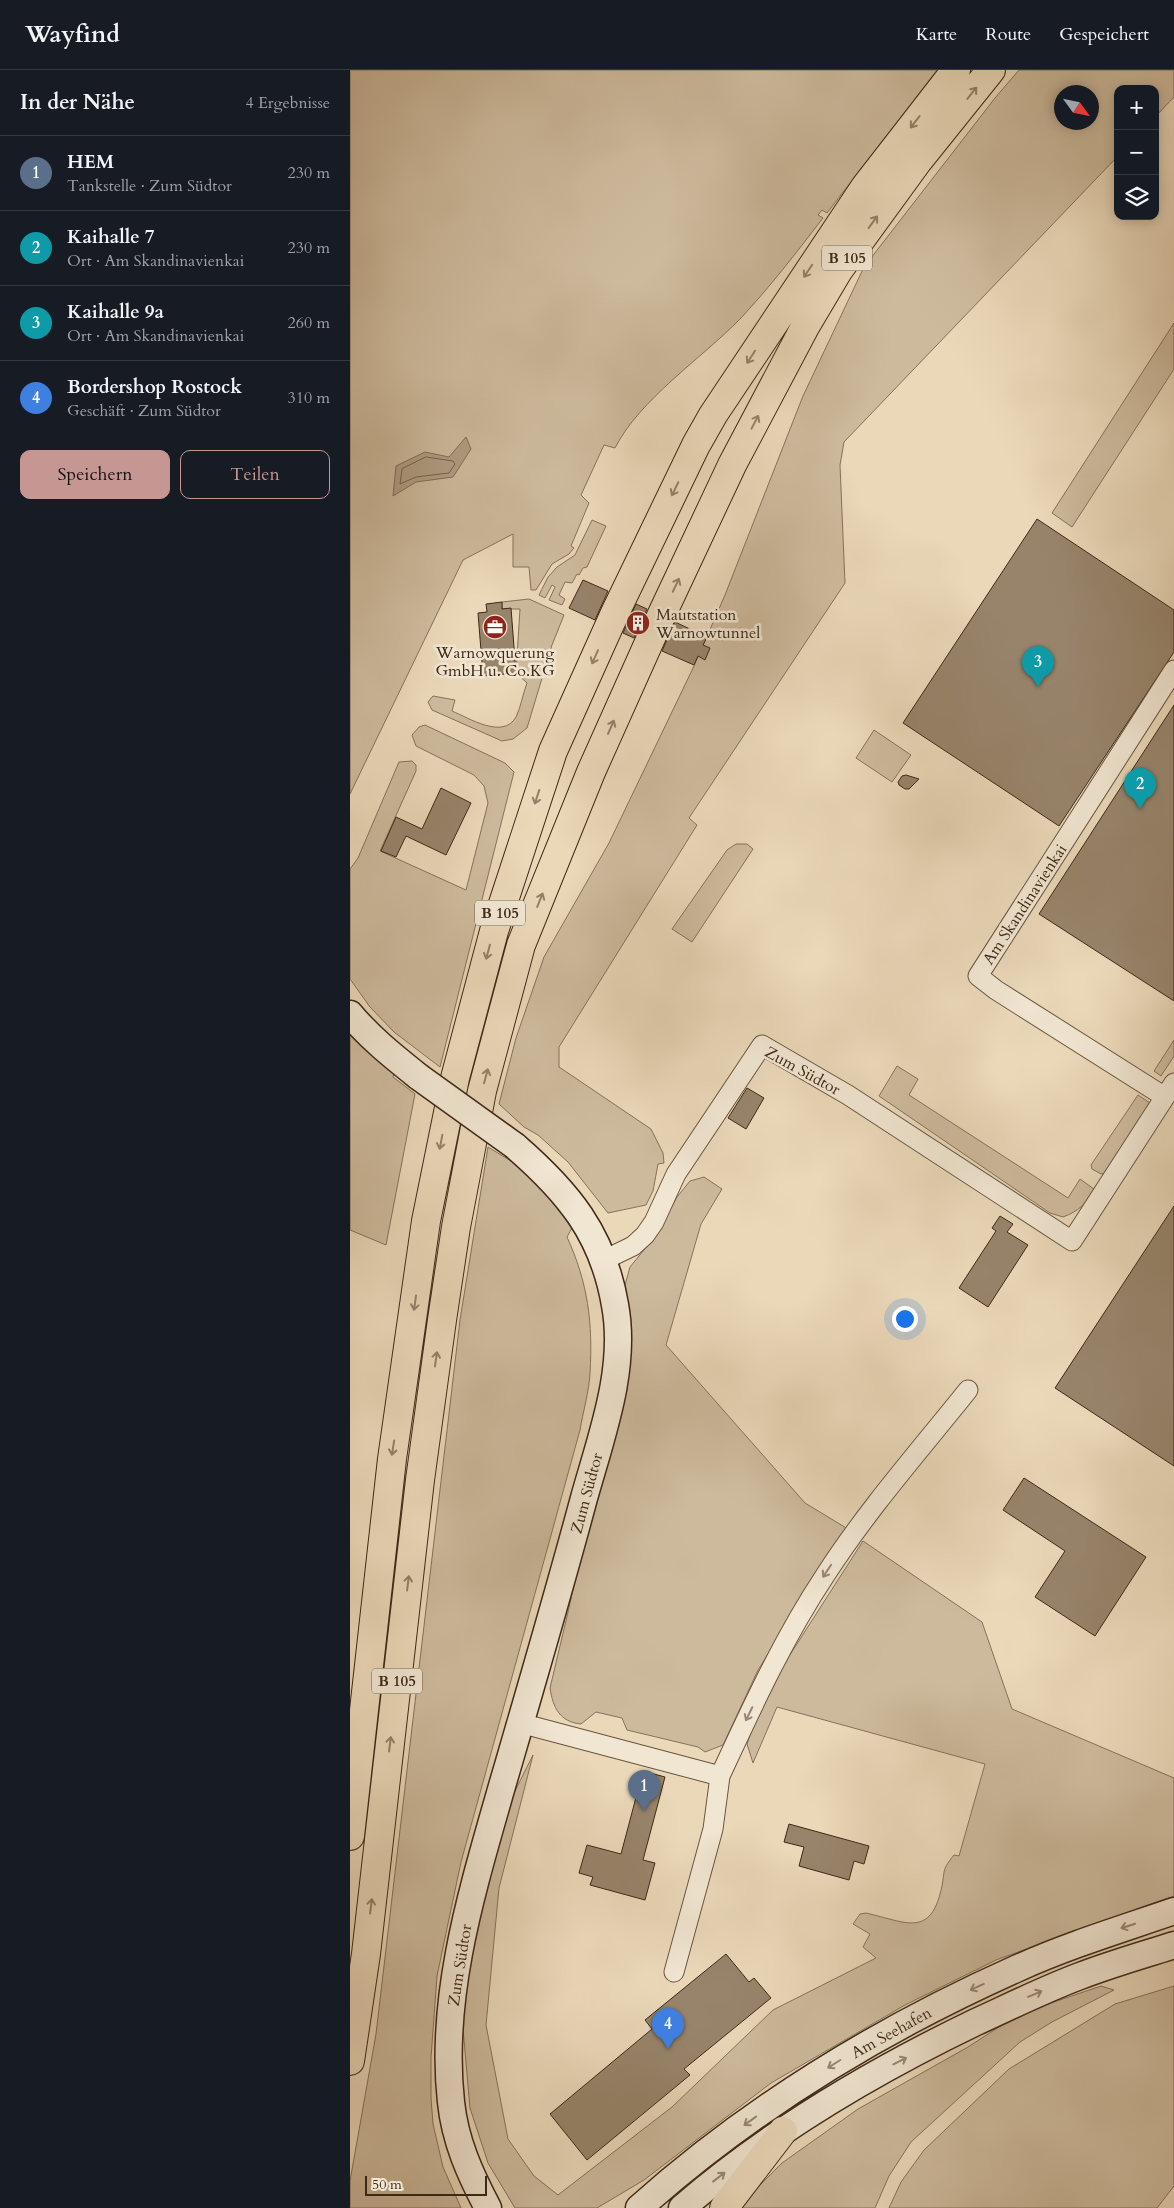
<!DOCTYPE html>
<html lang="de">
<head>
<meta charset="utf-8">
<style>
	body { margin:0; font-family:Cardo,serif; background:#20242c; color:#f1f3f6 }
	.controls { position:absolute; right:15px; top:15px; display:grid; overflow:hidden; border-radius:10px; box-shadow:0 2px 12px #0003 }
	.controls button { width:45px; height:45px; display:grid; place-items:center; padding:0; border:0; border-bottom:1px solid #363941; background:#171b24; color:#f1f3f6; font:25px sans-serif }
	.compass { position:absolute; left:704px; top:15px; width:45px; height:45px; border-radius:50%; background:#171b24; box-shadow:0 2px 12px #0003; rotate:123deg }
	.scale { position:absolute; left:15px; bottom:12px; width:122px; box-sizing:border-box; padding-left:5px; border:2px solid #3e2817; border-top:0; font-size:14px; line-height:18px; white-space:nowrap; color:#3e2817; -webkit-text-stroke:4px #f1e6d2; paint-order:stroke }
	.you { position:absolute; left:554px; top:1248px; width:18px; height:18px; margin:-12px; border:4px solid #fff; border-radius:50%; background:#1a73e8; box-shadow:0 0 0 8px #1a73e833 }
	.badge { display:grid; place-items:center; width:32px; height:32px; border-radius:50%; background:#c59692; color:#fff; font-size:16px; font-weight:700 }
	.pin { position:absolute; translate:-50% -41px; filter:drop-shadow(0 1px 2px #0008) }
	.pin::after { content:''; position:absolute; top:26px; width:18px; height:15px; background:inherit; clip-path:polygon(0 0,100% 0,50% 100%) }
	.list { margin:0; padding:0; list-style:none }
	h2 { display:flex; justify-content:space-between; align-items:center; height:65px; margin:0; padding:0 20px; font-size:21px }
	h2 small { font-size:16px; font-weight:400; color:#9ea1a6 }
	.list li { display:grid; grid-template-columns:32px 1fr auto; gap:15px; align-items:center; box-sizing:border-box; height:75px; padding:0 20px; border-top:1px solid #363941 }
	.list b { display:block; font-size:19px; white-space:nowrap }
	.list p { margin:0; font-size:16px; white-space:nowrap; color:#9ea1a6 }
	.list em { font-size:16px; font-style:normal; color:#9ea1a6 }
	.actions { display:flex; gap:10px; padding:15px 20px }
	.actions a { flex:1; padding:11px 0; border:1px solid #c59692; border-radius:10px; text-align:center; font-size:18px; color:#c59692 }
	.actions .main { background:#c59692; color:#111 }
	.icon { flex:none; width:28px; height:28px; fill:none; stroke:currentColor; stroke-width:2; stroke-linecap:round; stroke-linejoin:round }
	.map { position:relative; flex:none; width:824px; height:2138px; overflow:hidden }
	header { display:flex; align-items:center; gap:30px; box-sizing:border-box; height:70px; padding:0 25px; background:#171b24; border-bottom:1px solid #363941 }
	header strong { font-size:24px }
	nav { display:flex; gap:28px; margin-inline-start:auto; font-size:18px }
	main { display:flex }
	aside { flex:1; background:#171b24 }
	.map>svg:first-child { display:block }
</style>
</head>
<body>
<header>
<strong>Wayfind</strong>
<nav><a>Karte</a><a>Route</a><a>Gespeichert</a></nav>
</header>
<main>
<aside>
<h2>In der Nähe<small>4 Ergebnisse</small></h2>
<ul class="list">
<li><span class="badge" style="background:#5c6f8a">1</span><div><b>HEM</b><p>Tankstelle · Zum Südtor</p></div><em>230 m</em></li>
<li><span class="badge" style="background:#0f9aa8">2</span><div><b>Kaihalle 7</b><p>Ort · Am Skandinavienkai</p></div><em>230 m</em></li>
<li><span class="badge" style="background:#0f9aa8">3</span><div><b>Kaihalle 9a</b><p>Ort · Am Skandinavienkai</p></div><em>260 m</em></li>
<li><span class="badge" style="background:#3f7fe0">4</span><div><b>Bordershop Rostock</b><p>Geschäft · Zum Südtor</p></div><em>310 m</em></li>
</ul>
<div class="actions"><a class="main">Speichern</a><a>Teilen</a></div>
</aside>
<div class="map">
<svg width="824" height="2138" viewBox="0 0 824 2138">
	<rect width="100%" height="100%" fill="#ead8b9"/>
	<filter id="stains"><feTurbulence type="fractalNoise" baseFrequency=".004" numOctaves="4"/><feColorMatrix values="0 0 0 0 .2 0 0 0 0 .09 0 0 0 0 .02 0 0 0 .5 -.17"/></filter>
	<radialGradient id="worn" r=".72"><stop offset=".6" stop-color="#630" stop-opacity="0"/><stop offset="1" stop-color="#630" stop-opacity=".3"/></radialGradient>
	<path fill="#cdba9d" stroke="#86715a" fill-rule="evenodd" d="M 0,0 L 587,0 L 477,143 L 472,140 L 468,145 L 473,148 C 446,183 420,217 390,249 C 351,289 290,329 265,378 L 254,375 L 231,425 L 239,433 L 221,476 L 224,478 L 219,484 L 202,494 L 186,520 L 181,520 L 179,497 L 163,497 L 163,464 L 113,490 L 0,724 Z
		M 669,0 L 824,0 L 824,27 L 805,47 L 805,19 L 768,19 L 768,86 L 494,372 L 490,395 L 495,513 L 339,748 L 347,755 L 209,977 L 209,997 L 301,1059 L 313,1083 L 314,1093 L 308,1094 L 303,1121 L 296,1135 L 258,1143 L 218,1092 L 188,1065 L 174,1057 L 149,1034 L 166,968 L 194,887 L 259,773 L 344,596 L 375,525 L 453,326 L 514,197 L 645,28 ZM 712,22 L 742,22 L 742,52 L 712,52 Z
		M 824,253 L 824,299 L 722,457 L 702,443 Z
		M 242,450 L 256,456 L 237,497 L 233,498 L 229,505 L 227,504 L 222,513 L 215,512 L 209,525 L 215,529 L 212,535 L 199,530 L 205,517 L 202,515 L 195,528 L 189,525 L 198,507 L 207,497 L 225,485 Z
		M 179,529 L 214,545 L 202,575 L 177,658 L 163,669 L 152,671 L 82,640 L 78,632 L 83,626 L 105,630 L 102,641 C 119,648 153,670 166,647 C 171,637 173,623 177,613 L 166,603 L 170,539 L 152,539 L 152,532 Z
		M 75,655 L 155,693 L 164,702 L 90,997 L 44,962 L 20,937 L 0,909 L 0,799 L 8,788 L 49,692 L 62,691 L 66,695 L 66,701 L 30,781 L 116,820 L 138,733 L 134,716 L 124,705 L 66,676 L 62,665 L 69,657 Z
		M 524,660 L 561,685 L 542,712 L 506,688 Z
		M 386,774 L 397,774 L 403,779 L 342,872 L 322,859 L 377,780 Z
		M 0,962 L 45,1001 L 43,1007 L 65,1024 L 36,1175 L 0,1160 Z
		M 824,970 L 824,986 L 811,1006 L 804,1001 Z
		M 547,996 L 568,1009 L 559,1025 L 718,1128 L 730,1109 L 744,1119 C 736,1134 729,1141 713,1147 L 700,1143 L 529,1026 Z
		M 788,1025 L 800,1033 L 756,1103 L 751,1104 L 742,1099 L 741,1095 Z
		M 138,1077 L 174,1099 L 197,1125 L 222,1158 L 217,1167 C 238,1213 243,1253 240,1303 C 239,1322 233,1342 230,1360 L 111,1792 L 87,1906 L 81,1988 L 81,2028 L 83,2054 L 93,2097 L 111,2138 L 0,2138 L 0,2111 L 26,1964 L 110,1250 Z
		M 354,1107 L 372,1119 L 351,1154 L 316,1275 L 455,1433 L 498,1459 L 408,1600 L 373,1675 L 355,1682 L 348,1677 L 277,1660 L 272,1648 L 246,1642 L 231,1654 C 210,1652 203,1638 200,1618 L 219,1538 L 232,1475 L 276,1294 L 275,1215 L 280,1197 L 307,1164 L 327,1127 L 340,1111 Z
		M 513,1471 L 632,1552 L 662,1639 L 824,1708 L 824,1826 L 646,1890 L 555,1935 L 421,2013 L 294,2110 L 247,2138 L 165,2138 L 138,2093 L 120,2038 L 112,1947 L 124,1855 L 157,1737 L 183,1685 L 149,1818 L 136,1955 L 158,2069 L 184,2106 L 208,2125 L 322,2037 L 423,1940 L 526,1888 L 513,1877 L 520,1864 L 503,1854 L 510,1844 L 516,1843 C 556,1852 581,1869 592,1816 C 595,1799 592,1800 604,1785 L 609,1786 L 635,1694 L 427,1637 L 403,1693 L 397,1674 L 404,1654 L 434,1594 Z
		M 751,1916 L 764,1920 L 702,1952 L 670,1972 L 561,2072 L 539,2106 L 525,2138 L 387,2138 L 432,2093 L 508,2039 L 618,1977 L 655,1953 L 701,1933 Z
		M 824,1916 L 824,2116 L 807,2138 L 539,2138 L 551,2112 L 574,2080 L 659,1999 L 765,1934 Z"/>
	<path fill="#b09c82" stroke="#826e57" d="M 116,367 L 121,379 L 103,407 L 66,412 L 43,426 L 46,396 L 75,382 L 99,387 Z"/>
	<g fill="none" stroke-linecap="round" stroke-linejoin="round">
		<path stroke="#77624c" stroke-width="1" d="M 76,387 L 103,391 L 105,394 L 99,403 L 66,407 L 50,414 L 52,399 Z"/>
	</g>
	<path fill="#97846b" stroke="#3e2817" d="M 687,449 L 824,540 L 824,582 L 709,756 L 553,653 Z
		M 233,510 L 258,521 L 245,550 L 219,538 Z
		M 152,532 L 152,539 L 161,538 L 166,603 L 133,606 L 128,543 L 137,542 L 136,534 Z
		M 286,534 L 297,539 L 284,568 L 273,563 Z
		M 325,552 L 357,567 L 353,575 L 360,578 L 355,590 L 348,586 L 344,595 L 312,581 Z
		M 824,635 L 824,931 L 689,844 Z
		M 556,705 L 569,709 L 559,719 L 555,719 L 549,715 L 548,712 L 552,706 Z
		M 91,718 L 121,733 L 96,785 L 56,766 L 46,787 L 31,781 L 46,747 L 72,759 Z
		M 397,1018 L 414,1028 L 396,1059 L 378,1048 Z
		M 824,1136 L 824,1396 L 705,1318 Z
		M 650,1146 L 663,1154 L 657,1162 L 678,1175 L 638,1237 L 609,1218 L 646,1161 L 642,1158 Z
		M 674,1408 L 796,1487 L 745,1566 L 685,1527 L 715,1481 L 653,1440 Z
		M 293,1701 L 315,1707 L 293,1790 L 305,1793 L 295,1830 L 240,1815 L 243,1807 L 229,1803 L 237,1775 L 271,1784 Z
		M 439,1754 L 519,1776 L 514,1794 L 504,1791 L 499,1810 L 449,1796 L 454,1777 L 434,1772 Z
		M 376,1884 L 399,1912 L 404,1908 L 421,1928 L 334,1999 L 340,2005 L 237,2090 L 200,2044 L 302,1959 L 295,1950 Z"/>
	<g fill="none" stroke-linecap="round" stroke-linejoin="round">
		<g stroke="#695440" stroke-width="21">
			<path id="street" d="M 815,1027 L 646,920 L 628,906 L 824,600
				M 254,1190 L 283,1176 L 295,1165 L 304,1152 L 326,1104 L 412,975 L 498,1025 L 722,1171 L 824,1013
				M 170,1653 L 370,1706 C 402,1637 434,1567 476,1504 C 518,1439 570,1380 618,1320
				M 324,1902 L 363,1759 L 370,1706"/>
		</g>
		<g stroke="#3e2817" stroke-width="29">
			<path id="secondary" d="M 0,944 C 20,968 44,987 69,1007
				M 138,2138 C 120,2104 105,2071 101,2032 C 89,1925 123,1818 152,1716 C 180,1620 208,1525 234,1428 C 251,1367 277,1299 265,1235 C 253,1164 218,1122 165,1076
				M 289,2138 C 401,2038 531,1959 668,1898 C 719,1875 772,1859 824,1841
				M 332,2138 C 420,2062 522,2002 626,1952 C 661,1936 695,1919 730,1906 C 761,1894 793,1885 824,1875"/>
		</g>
		<g stroke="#3e2817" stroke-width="30">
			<path id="highway" d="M 0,1766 L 42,1389 L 76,1151 L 105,1008 L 144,861 L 203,681 L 265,543 L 346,375 L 363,345 L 515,117 L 606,0
				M 0,1991 L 16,1884 L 70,1410 L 92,1250 L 106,1157 L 132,1021 L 171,875 L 241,702 L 305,559 L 382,395 L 456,255 L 488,201 L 568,91 L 641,0
				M 374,2138 L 433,2061"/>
		</g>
		<use href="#street" stroke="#f1e6d2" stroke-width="19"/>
		<use href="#secondary" stroke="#f1e6d2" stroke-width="26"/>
		<use href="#highway" stroke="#ead8b9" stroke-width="28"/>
		<g stroke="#3e2817" stroke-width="29" stroke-linecap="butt">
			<path id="secondary-bridge" d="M 69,1007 L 165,1076"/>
		</g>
		<use href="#secondary-bridge" stroke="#f1e6d2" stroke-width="26"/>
	</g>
	<defs><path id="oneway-shaft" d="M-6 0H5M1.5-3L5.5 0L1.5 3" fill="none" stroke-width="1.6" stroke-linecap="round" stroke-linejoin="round" transform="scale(1.25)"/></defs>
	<g stroke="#948068">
		<use href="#oneway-shaft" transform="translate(622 23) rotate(-51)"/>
		<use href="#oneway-shaft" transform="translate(565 52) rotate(128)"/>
		<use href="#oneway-shaft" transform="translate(523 152) rotate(-54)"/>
		<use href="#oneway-shaft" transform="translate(458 201) rotate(124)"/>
		<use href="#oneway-shaft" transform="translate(401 287) rotate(123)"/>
		<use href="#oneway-shaft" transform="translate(405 352) rotate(-62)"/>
		<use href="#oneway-shaft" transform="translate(325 419) rotate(116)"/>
		<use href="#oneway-shaft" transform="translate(326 515) rotate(-65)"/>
		<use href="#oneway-shaft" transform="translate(245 587) rotate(114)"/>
		<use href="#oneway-shaft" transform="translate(261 657) rotate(-66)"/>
		<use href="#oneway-shaft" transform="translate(187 727) rotate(108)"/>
		<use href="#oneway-shaft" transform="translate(190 830) rotate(-68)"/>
		<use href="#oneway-shaft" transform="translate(138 882) rotate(105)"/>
		<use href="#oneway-shaft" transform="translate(136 1006) rotate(-75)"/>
		<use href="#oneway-shaft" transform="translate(91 1072) rotate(101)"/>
		<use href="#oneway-shaft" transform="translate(65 1233) rotate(98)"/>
		<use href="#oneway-shaft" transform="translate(86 1289) rotate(-82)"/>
		<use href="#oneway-shaft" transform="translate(43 1378) rotate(99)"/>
		<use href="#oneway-shaft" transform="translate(58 1513) rotate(-83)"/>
		<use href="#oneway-shaft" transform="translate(40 1674) rotate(-83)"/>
		<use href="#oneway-shaft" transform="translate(21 1836) rotate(-83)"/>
	</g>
	<g stroke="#988774">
		<use href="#oneway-shaft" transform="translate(477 1501) rotate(124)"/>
		<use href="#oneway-shaft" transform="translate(399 1644) rotate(116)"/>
		<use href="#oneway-shaft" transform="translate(778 1856) rotate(162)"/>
		<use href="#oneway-shaft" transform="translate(627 1917) rotate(155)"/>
		<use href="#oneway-shaft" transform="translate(685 1924) rotate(-23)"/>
		<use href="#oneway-shaft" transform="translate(550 1991) rotate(-27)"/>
		<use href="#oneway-shaft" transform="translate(484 1994) rotate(148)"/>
		<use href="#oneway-shaft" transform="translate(400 2051) rotate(144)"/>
		<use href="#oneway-shaft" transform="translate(369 2107) rotate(-38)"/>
	</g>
	<defs>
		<g id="building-disc" transform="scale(1.25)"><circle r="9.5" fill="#8f2418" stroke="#f1e6d2"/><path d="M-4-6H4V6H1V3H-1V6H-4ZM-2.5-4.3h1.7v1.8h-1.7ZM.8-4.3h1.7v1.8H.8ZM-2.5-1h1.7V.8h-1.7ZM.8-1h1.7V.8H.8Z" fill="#fff"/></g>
		<g id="office-disc" transform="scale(1.25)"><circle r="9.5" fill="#8f2418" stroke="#f1e6d2"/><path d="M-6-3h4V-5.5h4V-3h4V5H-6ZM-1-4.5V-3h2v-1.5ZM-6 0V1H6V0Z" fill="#fff"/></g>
	</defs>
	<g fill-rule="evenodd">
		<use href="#building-disc" x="288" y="553"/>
		<use href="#office-disc" x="145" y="557"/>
	</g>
	<g text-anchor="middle" stroke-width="5" stroke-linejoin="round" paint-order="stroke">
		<g fill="#f1e6d2" stroke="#74614f" stroke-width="1">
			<rect x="472" y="175.5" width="50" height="25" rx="4"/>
			<rect x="125" y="830.5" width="50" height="25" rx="4"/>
			<rect x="22" y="1598.5" width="50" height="25" rx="4"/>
		</g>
		<g font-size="15" font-weight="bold" fill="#3e2817">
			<text x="497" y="193">B 105</text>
			<text x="150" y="848">B 105</text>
			<text x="47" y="1616">B 105</text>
		</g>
		<g font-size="16" fill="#3e2817" stroke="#f1e6d2" text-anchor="start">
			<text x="306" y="550">Mautstation<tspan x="306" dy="18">Warnowtunnel</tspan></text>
			<text x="145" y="588" text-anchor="middle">Warnowquerung<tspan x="145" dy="18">GmbH u. Co.KG</tspan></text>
		</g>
		<g font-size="16" fill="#3e2817" stroke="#f1e6d2">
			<text transform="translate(674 834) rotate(-57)" y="6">Am Skandinavienkai</text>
			<text transform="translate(453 1000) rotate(29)" y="6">Zum Südtor</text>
			<text transform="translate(236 1423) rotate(-75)" y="6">Zum Südtor</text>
			<text transform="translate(109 1895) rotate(-81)" y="6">Zum Südtor</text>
			<text transform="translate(541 1962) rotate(-29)" y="6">Am Seehafen</text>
		</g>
	</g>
	<rect width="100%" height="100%" filter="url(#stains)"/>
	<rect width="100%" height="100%" fill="url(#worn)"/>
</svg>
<div class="controls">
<button>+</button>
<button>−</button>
<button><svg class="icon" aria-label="layers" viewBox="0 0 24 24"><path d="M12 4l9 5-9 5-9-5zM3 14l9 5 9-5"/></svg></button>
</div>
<svg class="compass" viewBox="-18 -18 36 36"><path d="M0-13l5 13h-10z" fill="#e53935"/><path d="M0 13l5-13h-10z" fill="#9ea1a6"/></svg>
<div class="scale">50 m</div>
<div class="you"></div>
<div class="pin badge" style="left:294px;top:1741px;background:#5c6f8a">1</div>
<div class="pin badge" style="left:790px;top:739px;background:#0f9aa8">2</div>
<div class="pin badge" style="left:688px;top:617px;background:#0f9aa8">3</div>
<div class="pin badge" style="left:318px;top:1979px;background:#3f7fe0">4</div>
</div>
</main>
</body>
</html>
